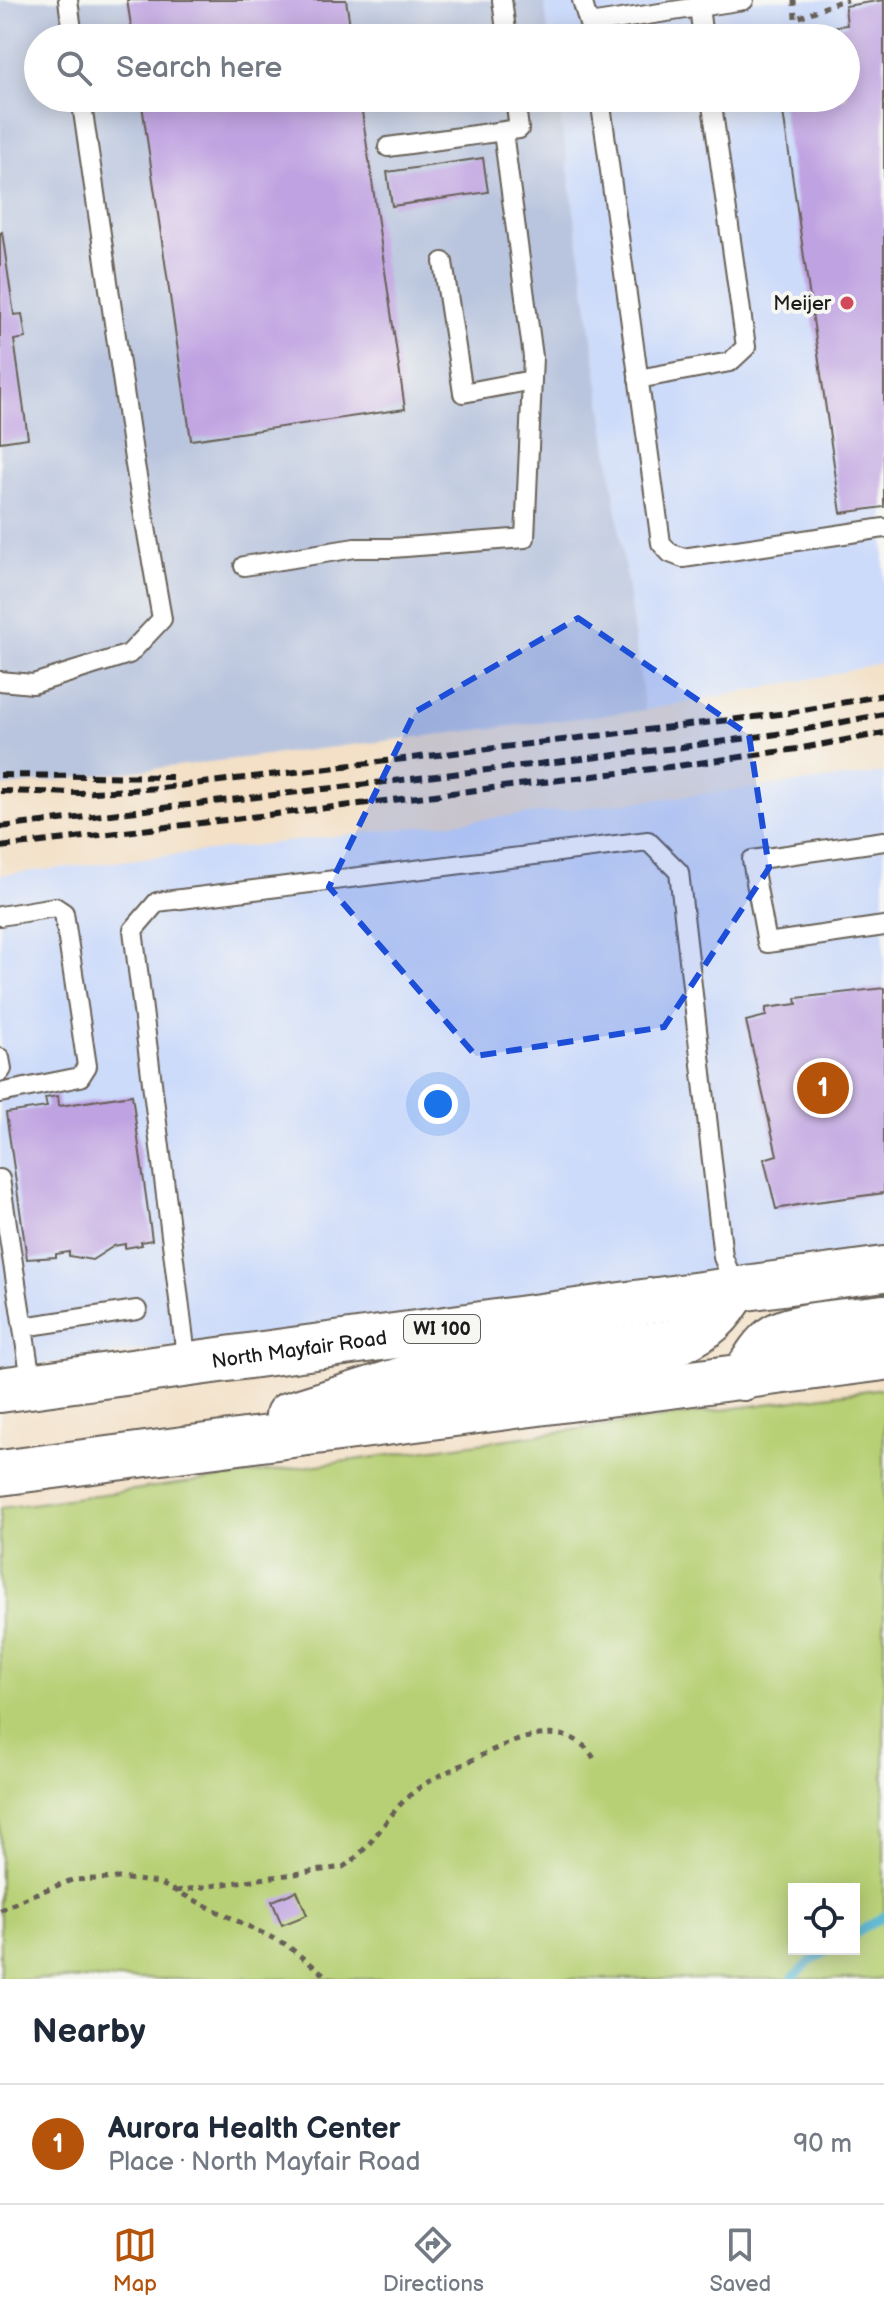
<!DOCTYPE html>
<html lang="en">
<head>
<meta charset="utf-8">
<style>
	body { margin:0; font-family:"Balsamiq Sans",sans-serif; background:#f6f6f7; color:#1f2937 }
	.controls { position:absolute; right:24px; bottom:24px; display:grid; overflow:hidden; border-radius:0px; box-shadow:0 4px 20px #0003 }
	.controls button { width:72px; height:72px; display:grid; place-items:center; padding:0; border:0; border-bottom:2px solid #e0e1e3; background:#fff; color:#1f2937; font:40px sans-serif }
	.you { position:absolute; left:438px; top:1104px; width:28px; height:28px; margin:-20px; border:6px solid #fff; border-radius:50%; background:#1a73e8; box-shadow:0 0 0 12px #1a73e833 }
	.badge { display:grid; place-items:center; width:52px; height:52px; border-radius:50%; background:#b45309; color:#fff; font-size:26px; font-weight:700 }
	.pin { position:absolute; translate:-50% -50%; border:4px solid #fff; box-shadow:0 2px 8px #0006 }
	.list { margin:0; padding:0; list-style:none }
	h2 { display:flex; justify-content:space-between; align-items:center; height:104px; margin:0; padding:0 32px; font-size:34px }
	h2 small { font-size:26px; font-weight:400; color:#747a83 }
	.list li { display:grid; grid-template-columns:52px 1fr auto; gap:24px; align-items:center; box-sizing:border-box; height:120px; padding:0 32px; border-top:2px solid #e0e1e3 }
	.list b { display:block; font-size:30px; white-space:nowrap }
	.list p { margin:0; font-size:26px; white-space:nowrap; color:#747a83 }
	.list em { font-size:26px; font-style:normal; color:#747a83 }
	.icon { flex:none; width:44px; height:44px; fill:none; stroke:currentColor; stroke-width:2; stroke-linecap:round; stroke-linejoin:round }
	.map { position:relative; flex:none; width:884px; height:1979px; overflow:hidden }
	.search { position:absolute; background:#fff; box-shadow:0 4px 20px #0003; left:24px; right:24px; top:24px; height:88px; display:flex; align-items:center; gap:20px; box-sizing:border-box; padding:0 28px; border-radius:44px; color:#747a83; font-size:30px }
	.sheet { height:224px; background:#fff }
	nav { display:flex; justify-content:space-around; align-items:center; box-sizing:border-box; height:112px; border-top:2px solid #e0e1e3; background:#fff; font-size:22px; color:#747a83 }
	nav a { display:grid; justify-items:center; gap:4px }
	nav .on { color:#b45309 }
	.map>svg:first-child { display:block }
</style>
</head>
<body>
<div class="map">
<svg width="884" height="1979" viewBox="0 0 884 1979">
	<rect width="100%" height="100%" fill="#f6f6f2"/>
	<filter id="ink" filterUnits="userSpaceOnUse"><feTurbulence type="fractalNoise" baseFrequency=".0125" numOctaves="2"/><feDisplacementMap in="SourceGraphic" scale="16" xChannelSelector="R" yChannelSelector="G"/><feConvolveMatrix kernelMatrix="1 2 1 2 8 2 1 2 1" color-interpolation-filters="sRGB"/></filter>
	<filter id="wash" filterUnits="userSpaceOnUse"><feTurbulence type="fractalNoise" baseFrequency=".006" numOctaves="4" result="noise"/><feDisplacementMap in="SourceGraphic" scale="32" xChannelSelector="R" yChannelSelector="G"/><feGaussianBlur stdDeviation="1.8" result="paint"/><feColorMatrix in="noise" values="0 0 0 0 0 0 0 0 0 0 0 0 0 0 0 0 0 1.4 0 .05"/><feComposite in="paint" operator="in"/></filter>
	<g filter="url(#wash)">
		<rect width="100%" height="100%" fill="#f3e0c6"/>
		<path fill="#cddbfa" d="M 544,0 L 884,0 L 884,662 L 826,676 L 645,710 L 558,98 L 846,98 L 846,38 L 549,38 Z
			M 884,773 L 884,1252 L 0,1370 L 0,875 Z"/>
		<path fill="#b9c5de" d="M 0,0 L 544,0 L 549,38 L 38,38 L 38,98 L 558,98 L 645,710 L 0,787 Z"/>
		<path fill="#b7d075" stroke="#6a7648" stroke-width="2" fill-rule="evenodd" d="M 884,1388 L 884,1979 L 0,1979 L 0,1508 ZM 794,1889 L 854,1889 L 854,1949 L 794,1949 Z"/>
		<g fill="none" stroke-linecap="round" stroke-linejoin="round">
			<path stroke="#52b6d1" stroke-width="9" d="M 854,1935 L 884,1916
				M 792,1979 L 808,1963 L 831,1949"/>
		</g>
		<g id="blocks">
			<path fill="#bfa2e1" d="M 127,0 L 346,0 L 352,38 L 133,38 Z
				M 884,0 L 884,507 L 841,513 L 781,98 L 846,98 L 846,38 L 811,38 L 810,30 L 847,25 L 845,6 Z
				M 141,98 L 360,98 L 405,409 L 191,440 Z
				M 483,158 L 488,192 L 392,206 L 387,172 Z
				M 2,232 L 14,315 L 22,314 L 26,338 L 14,340 L 28,438 L 0,442 L 0,233 Z
				M 884,988 L 884,1193 L 808,1203 L 776,1209 L 764,1159 L 777,1155 L 746,1021 L 766,1016 L 766,1008 L 797,1004 L 796,998 Z
				M 132,1095 L 152,1240 L 141,1242 L 142,1245 L 125,1248 L 125,1244 L 114,1246 L 92,1260 L 69,1256 L 69,1252 L 56,1254 L 56,1257 L 27,1259 L 6,1113 L 47,1107 L 45,1098 L 58,1096 L 59,1106 Z
				M 297,1891 L 307,1915 L 282,1925 L 272,1901 Z"/>
		</g>
	</g>
	<g filter="url(#ink)">
		<use href="#blocks" fill-opacity="0" stroke="#676158" stroke-width="2"/>
		<g fill="none" stroke-linecap="round" stroke-linejoin="round">
			<g stroke="#676158" stroke-width="22">
				<path id="service" d="M 68,0 L 73,38
					M 502,0 L 507,38
					M 582,0 L 589,24 L 744,0
					M 699,7 L 703,38
					M 600,98 L 661,543 L 670,553 L 683,558 L 884,528
					M 388,147 L 519,129 L 515,98
					M 443,262 L 463,393 L 532,380
					M 638,379 L 730,362 L 746,347 L 711,98
					M 244,566 L 355,548 L 392,548 L 525,538 L 533,357 L 503,132
					M 0,681 L 33,684 L 129,654 L 162,619 L 134,459 L 81,98
					M 884,841 L 752,860 L 767,943 L 884,926
					M 0,916 L 55,907 L 64,913 L 87,1066 L 80,1077 L 0,1093
					M 0,1058 L 2,1069 L 0,1072
					M 0,1179 L 32,1386
					M 23,1327 L 137,1310
					M 187,1364 L 133,930 L 157,902 L 648,841 L 679,872 L 723,1257 L 736,1289"/>
			</g>
			<g stroke="#676158" stroke-width="48">
				<g id="primary">
					<path d="M 743,1378 C 752,1364 760,1348 773,1338 C 791,1323 859,1321 884,1317"/>
					<path id="s1" d="M 0,1390 L 884,1269"/>
					<path d="M 288,1415 L 410,1377 L 680,1341 C 708,1327 720,1317 736,1289"/>
					<path d="M 0,1473 L 884,1358"/>
				</g>
			</g>
			<path stroke="#676158" stroke-width="5" stroke-dasharray="6 6" stroke-linecap="butt" d="M 794,0 L 795,19 L 838,2 L 848,0
				M 176,1891 L 343,1867 C 372,1849 385,1817 410,1795 C 426,1781 445,1773 464,1764 C 502,1745 568,1709 596,1762
				M 0,1910 L 32,1895 L 72,1880 L 119,1878 L 159,1883 L 285,1944 L 330,1979"/>
			<use href="#service" stroke="#fff" stroke-width="18"/>
			<use href="#primary" stroke="#fff" stroke-width="44"/>
			<path stroke="#1c1c1c" stroke-width="6" stroke-dasharray="12 6" stroke-linecap="butt" d="M 0,775 L 172,777
				M 0,791 L 79,793 L 161,788 L 788,713 L 884,695
				M 0,827 L 675,748 L 792,732 L 884,714
				M 0,847 L 677,766 L 797,749 L 884,733"/>
		</g>
	</g>
	<path fill="#1d4ed8" fill-opacity="0.2" stroke="#1d4ed8" stroke-width="6" stroke-dasharray="16 10" stroke-linejoin="round" d="M 578,618 L 749,735 L 769,868 L 664,1027 L 476,1056 L 329,887 L 415,712 Z"/>
	<circle fill="#d1495b" stroke="#f6f6f2" stroke-width="3" cx="847" cy="303" r="8"/>
	<g text-anchor="middle" stroke-width="8" stroke-linejoin="round" paint-order="stroke">
		<rect fill="#f6f6f2" stroke="#5d5d5c" stroke-width="2" x="404" y="1315" width="76" height="28" rx="6"/>
		<g font-size="18" font-weight="bold" fill="#1c1c1c">
			<text x="442" y="1335">WI 100</text>
		</g>
		<g font-size="20" fill="#1c1c1c" stroke="#f6f6f2" text-anchor="end">
			<text x="831" y="310">Meijer</text>
		</g>
		<g font-size="20" fill="#1c1c1c" stroke="#f6f6f2">
			<text dy="7" stroke="none"><textPath href="#s1" startOffset="302">North Mayfair Road</textPath></text>
		</g>
	</g>
</svg>
<div class="controls">
<button><svg class="icon" aria-label="locate" viewBox="0 0 24 24"><circle cx="12" cy="12" r="6"/><path d="M12 2v4M12 18v4M2 12h4M18 12h4"/></svg></button>
</div>
<div class="you"></div>
<div class="pin badge" style="left:823px;top:1088px">1</div>
<div class="search"><svg class="icon" aria-label="search" viewBox="0 0 24 24"><circle cx="10" cy="10" r="6"/><path d="M15 15l6 6"/></svg>Search here</div>
</div>
<section class="sheet">
<h2>Nearby<small></small></h2>
<ul class="list">
<li><span class="badge">1</span><div><b>Aurora Health Center</b><p>Place · North Mayfair Road</p></div><em>90 m</em></li>
</ul>
</section>
<nav>
<a class="on"><svg class="icon" aria-label="map" viewBox="0 0 24 24"><path d="M3 6l6-2 6 2 6-2v14l-6 2-6-2-6 2zM9 4v14M15 6v14"/></svg>Map</a>
<a><svg class="icon" aria-label="directions" viewBox="0 0 24 24"><path d="M12 3l9 9-9 9-9-9zM9 14v-3h6M13 9l2 2-2 2"/></svg>Directions</a>
<a><svg class="icon" aria-label="saved" viewBox="0 0 24 24"><path d="M7 4h10v16l-5-4-5 4z"/></svg>Saved</a>
</nav>
</body>
</html>
